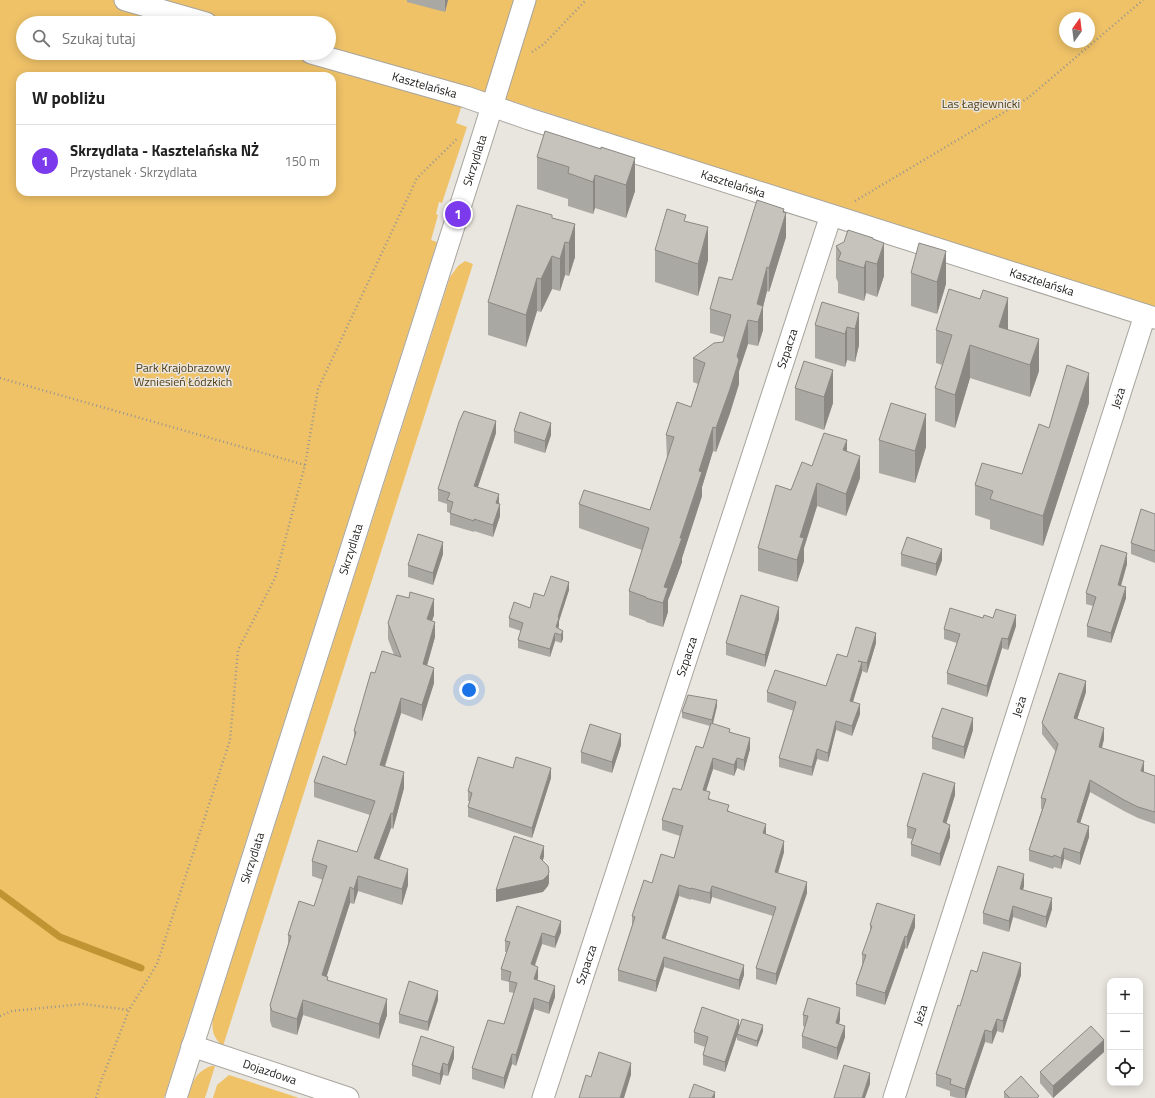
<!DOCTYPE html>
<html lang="pl">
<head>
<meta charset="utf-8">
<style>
	body { margin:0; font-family:"Titillium Web",sans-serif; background:#f2f2f2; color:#222 }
	.controls { position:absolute; right:12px; bottom:12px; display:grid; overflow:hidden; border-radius:8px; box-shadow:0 2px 10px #0003 }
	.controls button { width:36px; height:36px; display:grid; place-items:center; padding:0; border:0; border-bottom:1px solid #e0e0e0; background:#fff; color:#222; font:20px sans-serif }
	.compass { position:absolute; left:1059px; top:12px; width:36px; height:36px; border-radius:50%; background:#fff; box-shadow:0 2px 10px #0003; rotate:14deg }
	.you { position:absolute; left:469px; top:690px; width:14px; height:14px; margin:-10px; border:3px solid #fff; border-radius:50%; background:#1a73e8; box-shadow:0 0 0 6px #1a73e833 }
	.badge { display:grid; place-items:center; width:26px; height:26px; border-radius:50%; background:#7c3aed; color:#fff; font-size:13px; font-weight:700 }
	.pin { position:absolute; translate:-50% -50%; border:2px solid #fff; box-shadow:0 1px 4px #0006 }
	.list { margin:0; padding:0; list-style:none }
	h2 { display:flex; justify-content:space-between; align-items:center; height:52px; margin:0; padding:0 16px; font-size:17px }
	h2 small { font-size:13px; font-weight:400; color:#767676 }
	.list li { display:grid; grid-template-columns:26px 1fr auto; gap:12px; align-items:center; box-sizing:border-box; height:72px; padding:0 16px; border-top:1px solid #e0e0e0 }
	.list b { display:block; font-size:15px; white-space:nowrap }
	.list p { margin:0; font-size:13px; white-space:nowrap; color:#767676 }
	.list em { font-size:13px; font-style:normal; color:#767676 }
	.icon { flex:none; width:22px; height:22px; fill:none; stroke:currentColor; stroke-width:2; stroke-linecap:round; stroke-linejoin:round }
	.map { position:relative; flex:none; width:1155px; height:1098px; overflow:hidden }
	.search { position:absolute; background:#fff; box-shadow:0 2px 10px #0003; left:16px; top:16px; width:320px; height:44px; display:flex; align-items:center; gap:10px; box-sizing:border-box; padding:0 14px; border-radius:22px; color:#767676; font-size:15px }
	.panel { position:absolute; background:#fff; box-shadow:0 2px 10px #0003; left:16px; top:72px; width:320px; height:124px; border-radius:12px }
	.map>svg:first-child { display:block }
</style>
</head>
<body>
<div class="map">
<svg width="1155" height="1098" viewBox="0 0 1155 1098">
	<rect width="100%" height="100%" fill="#e9e5df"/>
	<path fill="#efc268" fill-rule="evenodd" d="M 0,0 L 1155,0 L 1155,309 L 468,87 L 456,123 L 467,127 L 442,203 L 439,202 L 436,214 L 438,215 L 431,240 L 437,242 L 164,1098 L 0,1098 ZM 1065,18 L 1089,18 L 1089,42 L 1065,42 ZM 23,23 L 329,23 L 329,53 L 23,53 ZM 20,76 L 332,76 L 332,192 L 20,192 Z
		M 465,261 L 473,264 L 223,1046 C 214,1039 211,1030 213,1019 L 450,277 L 458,266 Z
		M 211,1066 L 215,1066 L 205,1098 L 188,1098 C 193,1082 194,1073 211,1066 Z
		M 229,1075 L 299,1098 L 213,1098 L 217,1085 Z"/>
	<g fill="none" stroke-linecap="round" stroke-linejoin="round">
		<path stroke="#c09433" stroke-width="7" d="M 0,893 L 60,937 L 141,968"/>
		<g stroke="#a7a49d" stroke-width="23">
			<g id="minor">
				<path d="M 125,0 L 206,23"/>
				<path id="s1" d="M 311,53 L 466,97 L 529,119 L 1155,318"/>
				<path id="s2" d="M 192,1046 L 348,1098"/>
				<path id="s3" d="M 176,1098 L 484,132 L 525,0"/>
				<path id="s4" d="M 543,1098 L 831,215"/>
				<path id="s5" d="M 894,1098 L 1145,315"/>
			</g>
		</g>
		<path stroke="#989590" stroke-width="2.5" stroke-dasharray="1 3" stroke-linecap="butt" d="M 532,52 L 544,44 L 586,0
			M 855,201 L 1028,98 L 1143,0
			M 0,378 L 305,465
			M 0,1016 L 12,1011 L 83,1004 L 129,1010
			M 96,1098 L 101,1081 L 129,1010 L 157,964 L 230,740 L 238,650 L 275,578 L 305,465 L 318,389 L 417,178 L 458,138"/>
		<use href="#minor" stroke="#fff" stroke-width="21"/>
	</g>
	<path fill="#aaa8a3" d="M 407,0 L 448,0 L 445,12 L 407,2 Z
		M 545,131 L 635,191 L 626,218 L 595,208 L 593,214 L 568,206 L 568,199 L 537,189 L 537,157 Z
		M 784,212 L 786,237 L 769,292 L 767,291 L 763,307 L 763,330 L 758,346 L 748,344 L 739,371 L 739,384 L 730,413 L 716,452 L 713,451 L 702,487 L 702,496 L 682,558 L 682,562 L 668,600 L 668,612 L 663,627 L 646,622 L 646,621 L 629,615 L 629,591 L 642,550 L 579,528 L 579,504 L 650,510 L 667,459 L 666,435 L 691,407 L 698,384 L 693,382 L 693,358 L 723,342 L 724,337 L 710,333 L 710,309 Z
		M 552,218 L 575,224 L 575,257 L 569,276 L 565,275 L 560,291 L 552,289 L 541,312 L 537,311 L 526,347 L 488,335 L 488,302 Z
		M 873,240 L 884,276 L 877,297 L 866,293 L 864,301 L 838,293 L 838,282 L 836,278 L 836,246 Z
		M 655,250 L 708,260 L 698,296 L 655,282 Z
		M 911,273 L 946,284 L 937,314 L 911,306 Z
		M 859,313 L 859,345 L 855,362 L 847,360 L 845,367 L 815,358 L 815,325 Z
		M 936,330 L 1008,330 L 1039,371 L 1030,397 L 970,378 L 955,428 L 935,421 L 935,388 L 942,365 L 936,363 Z
		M 804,361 L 833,403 L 824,430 L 795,420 L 795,388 Z
		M 1089,403 L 1043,546 L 990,529 L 990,520 L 975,515 L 975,485 L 1022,474 L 1049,428 Z
		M 514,431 L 551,435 L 545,453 L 514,443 Z
		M 496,433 L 478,487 L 499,504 L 500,516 L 493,537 L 474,531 L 474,532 L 450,525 L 450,513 L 447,512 L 447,504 L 438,501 L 438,489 Z
		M 879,440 L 926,447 L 915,483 L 879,473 Z
		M 847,451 L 860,478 L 846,516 L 817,506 L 804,548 L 804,561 L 797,582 L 758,571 L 758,548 L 791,490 L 812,466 Z
		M 1155,514 L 1155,563 L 1131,554 L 1131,543 Z
		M 443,554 L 433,585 L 408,577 L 408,565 Z
		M 901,554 L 942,560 L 936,576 L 901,566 Z
		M 1127,564 L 1121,586 L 1126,598 L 1111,643 L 1087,637 L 1087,626 L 1093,606 L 1086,604 L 1086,593 Z
		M 569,590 L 559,621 L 558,628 L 563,639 L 561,643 L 555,641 L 550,657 L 518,648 L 518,640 L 521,631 L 509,627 L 509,618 L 530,608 L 544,596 Z
		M 434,615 L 432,621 L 435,637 L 427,665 L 434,683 L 422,721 L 401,713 L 385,767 L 404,788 L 393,829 L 391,828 L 379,860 L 408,885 L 402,905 L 358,891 L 354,904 L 350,903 L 326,977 L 328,981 L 387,1015 L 379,1039 L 303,1015 L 297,1035 L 272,1027 L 270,1021 L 270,1005 L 288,944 L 288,935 L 314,906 L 323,880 L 312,876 L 312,861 L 357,852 L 370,815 L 314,797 L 314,782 L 346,765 L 354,740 L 354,731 L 375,673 L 394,655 L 388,639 L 388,623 Z
		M 983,618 L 1016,626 L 1008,650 L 1002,648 L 987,697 L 947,684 L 947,673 L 957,643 L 944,639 L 944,629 Z
		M 779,619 L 765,667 L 726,655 L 726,643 Z
		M 876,643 L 867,673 L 862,671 L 853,702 L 860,714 L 852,736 L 836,730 L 828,762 L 817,759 L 812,776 L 779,767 L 779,758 L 794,711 L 767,702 L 767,692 L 826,686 L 847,657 Z
		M 1086,692 L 1077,719 L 1104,739 L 1102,748 L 1144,772 L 1155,776 L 1155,824 L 1138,818 L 1124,811 L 1090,792 L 1080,823 L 1089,837 L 1080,865 L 1064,859 L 1061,869 L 1054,867 L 1053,869 L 1029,861 L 1029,850 L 1042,809 L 1041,809 L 1041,798 L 1056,752 L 1042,734 L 1042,723 Z
		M 717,706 L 713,724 L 730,732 L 750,749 L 744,771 L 737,768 L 734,776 L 713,769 L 706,791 L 710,799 L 766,834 L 784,852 L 778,873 L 807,893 L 776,985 L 756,979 L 756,968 L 773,916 L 712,897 L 710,904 L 691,899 L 691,900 L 679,896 L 665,939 L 744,975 L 739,990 L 664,967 L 656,992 L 618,981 L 618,970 L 632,926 L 632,916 L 652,883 L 674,858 L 680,836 L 662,830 L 662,820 L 681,790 L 703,748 L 710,726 L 682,718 L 682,712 Z
		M 973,730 L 964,759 L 932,749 L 932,737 Z
		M 621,745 L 612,773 L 581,763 L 581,752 Z
		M 513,768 L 551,778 L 532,838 L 468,817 L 468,807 L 470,801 L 468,801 L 468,791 Z
		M 955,795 L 946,824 L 950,837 L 940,866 L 911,856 L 911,844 L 912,839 L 907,838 L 907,826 Z
		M 1024,886 L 1023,890 L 1052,909 L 1046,928 L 1013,917 L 1009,932 L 983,924 L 983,913 Z
		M 517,906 L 561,932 L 555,948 L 542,944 L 535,966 L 538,978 L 537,980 L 555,997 L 549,1014 L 534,1009 L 516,1066 L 512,1064 L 504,1089 L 472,1079 L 472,1068 L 504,1024 L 514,993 L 509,992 L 509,982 L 501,980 L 501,969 L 507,952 L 505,952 L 505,941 Z
		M 870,925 L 915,927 L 907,949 L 905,948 L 885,1005 L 856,996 L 856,984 L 862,965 L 862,954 L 870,933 Z
		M 977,972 L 1021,975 L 1003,1033 L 997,1031 L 992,1044 L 985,1042 L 966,1098 L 957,1098 L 950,1096 L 950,1091 L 936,1086 L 936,1074 L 960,1006 Z
		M 438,1000 L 428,1031 L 399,1023 L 399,1014 Z
		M 803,1015 L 840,1020 L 839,1024 L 845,1037 L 837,1060 L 802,1048 L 802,1036 L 805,1027 L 803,1026 Z
		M 739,1030 L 763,1031 L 757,1047 L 737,1040 L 737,1035 L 725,1072 L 703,1065 L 703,1055 L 705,1047 L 694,1043 L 694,1032 Z
		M 1104,1052 L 1053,1098 L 1040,1083 L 1040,1072 Z
		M 454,1058 L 448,1076 L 443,1075 L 440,1085 L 412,1076 L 412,1065 Z
		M 1004,1092 L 1039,1098 L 1004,1098 Z"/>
	<path fill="#8b8884" d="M 445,0 L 448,0 L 445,12 Z
		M 635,158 L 635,191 L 626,218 L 626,185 Z
		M 595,175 L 595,208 L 593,214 L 593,182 Z
		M 784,209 L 784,219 L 786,213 L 786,237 L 769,292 L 769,268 Z
		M 575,224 L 575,257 L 569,276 L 569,243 Z
		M 708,227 L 708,260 L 698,296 L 698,264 Z
		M 565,242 L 565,275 L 560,291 L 560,259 Z
		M 884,243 L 884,276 L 877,297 L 877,264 Z
		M 946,251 L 946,284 L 937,314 L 937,282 Z
		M 552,256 L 552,289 L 541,312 L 541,279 Z
		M 866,261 L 866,293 L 864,301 L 864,268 Z
		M 767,267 L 767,291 L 763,307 L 763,330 L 758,346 L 758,322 L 757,304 Z
		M 537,278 L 537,311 L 526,347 L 526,315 Z
		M 1008,298 L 1008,330 L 999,327 Z
		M 859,313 L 859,345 L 855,362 L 855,329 Z
		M 748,320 L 748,344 L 739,371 L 739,384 L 730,413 L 716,452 L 716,428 Z
		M 847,327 L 847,360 L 845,367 L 845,334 Z
		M 1039,339 L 1039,371 L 1030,397 L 1030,365 Z
		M 970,345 L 970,378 L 955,428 L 955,395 Z
		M 833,370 L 833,403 L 824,430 L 824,397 Z
		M 1089,373 L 1089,403 L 1043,546 L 1043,516 Z
		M 926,414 L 926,447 L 915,483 L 915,451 Z
		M 496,421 L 496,433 L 474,498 L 474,486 Z
		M 551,423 L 551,435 L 545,453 L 545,441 Z
		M 713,427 L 713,451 L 702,487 L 702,496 L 682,558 L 682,562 L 668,600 L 668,612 L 663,627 L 663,603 L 664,587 L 699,471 Z
		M 847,440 L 847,463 L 843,450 Z
		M 860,456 L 860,478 L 846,516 L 846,494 Z
		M 817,483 L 817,506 L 804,548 L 804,561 L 797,582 L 797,560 L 800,537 Z
		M 499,494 L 499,506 L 496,503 Z
		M 500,504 L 500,516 L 493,537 L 493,525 Z
		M 443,542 L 443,554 L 433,585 L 433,573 Z
		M 942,549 L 942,560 L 936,576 L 936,564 Z
		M 1127,553 L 1127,564 L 1118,596 L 1118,585 Z
		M 569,582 L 569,590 L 559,621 L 559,626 L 556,635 L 556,627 L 558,617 Z
		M 1126,587 L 1126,598 L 1111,643 L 1111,633 Z
		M 434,599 L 434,615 L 427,635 L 427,619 Z
		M 779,607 L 779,619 L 765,667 L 765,655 Z
		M 1016,615 L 1016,626 L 1008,650 L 1008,639 Z
		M 435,622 L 435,637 L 423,680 L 423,664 Z
		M 563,631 L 563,639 L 561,643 L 561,635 Z
		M 555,633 L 555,641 L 550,657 L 550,649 Z
		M 876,633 L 876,643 L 867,673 L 867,663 Z
		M 1002,638 L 1002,648 L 987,697 L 987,686 Z
		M 862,662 L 862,672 L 850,711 L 850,701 Z
		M 434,668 L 434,683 L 422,721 L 422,705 Z
		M 1086,681 L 1086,692 L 1074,729 L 1074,718 Z
		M 401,698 L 401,713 L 380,781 L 380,765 Z
		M 717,700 L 717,706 L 712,726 L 712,720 Z
		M 860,704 L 860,714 L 852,736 L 852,726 Z
		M 973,718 L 973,730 L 964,759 L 964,747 Z
		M 836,721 L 836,730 L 828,762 L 828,753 Z
		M 1104,728 L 1104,739 L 1099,758 L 1099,747 Z
		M 621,734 L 621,745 L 612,773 L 612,762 Z
		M 750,738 L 750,749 L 744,771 L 744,760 Z
		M 817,749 L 817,759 L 812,776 L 812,767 Z
		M 713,758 L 713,769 L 703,800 L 703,790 Z
		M 737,758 L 737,768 L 734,776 L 734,765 Z
		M 1144,761 L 1144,772 L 1141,771 Z
		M 551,768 L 551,778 L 532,838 L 532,828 Z
		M 404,772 L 404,788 L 393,829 L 393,814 Z
		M 1090,780 L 1090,792 L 1077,833 L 1077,822 Z
		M 955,783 L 955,795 L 943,834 L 943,822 Z
		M 391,813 L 391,828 L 374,874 L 374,858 Z
		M 766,824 L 766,834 L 763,833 Z
		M 950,825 L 950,837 L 940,866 L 940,854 Z
		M 1089,826 L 1089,837 L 1080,865 L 1080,853 Z
		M 784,841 L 784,852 L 775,883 L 775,872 Z
		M 544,846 L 544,857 L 540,869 L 540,858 Z
		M 1064,848 L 1064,859 L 1061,869 L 1061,858 Z
		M 408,869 L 408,885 L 402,905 L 402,889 Z
		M 549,872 L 549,883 L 548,886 L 543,892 L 496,902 L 496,890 Z
		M 1024,874 L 1024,886 L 1020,900 L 1020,889 Z
		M 358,876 L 358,891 L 354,904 L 354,889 Z
		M 807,882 L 807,893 L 776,985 L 776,974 Z
		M 679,885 L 679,896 L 662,949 L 662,938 Z
		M 712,886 L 712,897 L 710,904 L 710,893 Z
		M 350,887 L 350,903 L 322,991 L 322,975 Z
		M 1052,898 L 1052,909 L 1046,928 L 1046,917 Z
		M 1013,906 L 1013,917 L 1009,932 L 1009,921 Z
		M 915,915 L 915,927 L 907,949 L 907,937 Z
		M 561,921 L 561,932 L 555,948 L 555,937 Z
		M 542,933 L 542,944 L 531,975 L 531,964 Z
		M 905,936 L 905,948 L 885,1005 L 885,993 Z
		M 664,957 L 664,967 L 656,992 L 656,981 Z
		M 1021,963 L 1021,975 L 1003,1033 L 1003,1021 Z
		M 744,965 L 744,975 L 739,990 L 739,980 Z
		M 538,967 L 538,978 L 534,990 L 534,979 Z
		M 555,986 L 555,997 L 549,1014 L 549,1003 Z
		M 438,991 L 438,1000 L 428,1031 L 428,1022 Z
		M 534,998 L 534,1009 L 516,1066 L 516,1055 Z
		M 387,999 L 387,1015 L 379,1039 L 379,1024 Z
		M 303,1000 L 303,1015 L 297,1035 L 297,1019 Z
		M 840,1008 L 840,1020 L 836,1034 L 836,1023 Z
		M 997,1019 L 997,1031 L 992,1044 L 992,1032 Z
		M 739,1020 L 739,1030 L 725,1072 L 725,1062 Z
		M 763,1025 L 763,1031 L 757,1047 L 757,1041 Z
		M 845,1026 L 845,1037 L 837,1060 L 837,1048 Z
		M 985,1030 L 985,1042 L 966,1098 L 965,1098 L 965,1089 Z
		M 1104,1040 L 1104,1052 L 1053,1098 L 1053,1086 Z
		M 454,1047 L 454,1058 L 448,1076 L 448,1065 Z
		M 512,1054 L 512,1064 L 504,1089 L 504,1078 Z
		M 443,1063 L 443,1075 L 440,1085 L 440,1074 Z
		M 631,1063 L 631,1075 L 624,1098 L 620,1098 Z
		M 870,1073 L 870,1084 L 865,1098 L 862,1098 Z
		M 715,1092 L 715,1098 L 712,1098 Z"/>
	<path fill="#c6c3bd" stroke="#8b8884" d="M 545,131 L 601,149 L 601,147 L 635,158 L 626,185 L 595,175 L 593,182 L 568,173 L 569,167 L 537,157 Z
		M 757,200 L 784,209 L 783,212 L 786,213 L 769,268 L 767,267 L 757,304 L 763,306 L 758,322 L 748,320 L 737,356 L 739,360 L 730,389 L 716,428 L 713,427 L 699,471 L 702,472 L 680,538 L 682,538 L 664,587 L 668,588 L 663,603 L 646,598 L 646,597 L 629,591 L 649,528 L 579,504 L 584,490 L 650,510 L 674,437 L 666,435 L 677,402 L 691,407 L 705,363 L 693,358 L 714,343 L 723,342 L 731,315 L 710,309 L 719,277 L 732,280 Z
		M 517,205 L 552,215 L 552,218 L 575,224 L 569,243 L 565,242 L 560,259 L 552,256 L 541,279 L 537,278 L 526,315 L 488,302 Z
		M 667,209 L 686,215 L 684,221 L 708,227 L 698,264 L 655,250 Z
		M 848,230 L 873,238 L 873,239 L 884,243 L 877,264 L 866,261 L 864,268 L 838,260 L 841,253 L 836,246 L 844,242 Z
		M 919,243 L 946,251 L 937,282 L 911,273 Z
		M 949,289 L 980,299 L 983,290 L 1008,298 L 999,327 L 1039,339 L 1030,365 L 970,345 L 955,395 L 935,388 L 952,335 L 936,330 Z
		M 822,302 L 859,313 L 855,329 L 847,327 L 845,334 L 815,325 Z
		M 804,361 L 833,370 L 824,397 L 795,388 Z
		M 1067,365 L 1089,373 L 1043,516 L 990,499 L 993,491 L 975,485 L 982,463 L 1022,474 L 1039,424 L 1049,428 Z
		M 891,403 L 926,414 L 915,451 L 879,440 Z
		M 464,411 L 496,421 L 474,486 L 499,494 L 496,503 L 500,504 L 493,525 L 474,519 L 474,521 L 450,513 L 453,502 L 447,500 L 450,493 L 438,489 L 459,422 Z
		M 520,412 L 551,423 L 545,441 L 514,431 Z
		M 824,433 L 847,440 L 843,450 L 860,456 L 846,494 L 817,483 L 800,537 L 804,538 L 797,560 L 758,548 L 776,485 L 791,490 L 802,462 L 812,466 Z
		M 1141,509 L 1155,514 L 1155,551 L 1131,543 Z
		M 418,534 L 443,542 L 433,573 L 408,565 Z
		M 907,537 L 942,549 L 936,564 L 901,554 Z
		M 1101,545 L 1127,553 L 1118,585 L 1126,587 L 1111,633 L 1087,626 L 1096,597 L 1086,593 Z
		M 551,576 L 569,582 L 558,617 L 559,618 L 556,627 L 563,631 L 561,635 L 555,633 L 550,649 L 518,640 L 523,623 L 509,618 L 514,602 L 530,608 L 534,593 L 544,596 Z
		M 410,592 L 434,599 L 427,619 L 435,622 L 423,664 L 434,668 L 422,705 L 401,698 L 380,765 L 404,772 L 393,814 L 391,813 L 374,858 L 408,869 L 402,889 L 358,876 L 354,889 L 350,887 L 322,975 L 328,977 L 327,980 L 387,999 L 379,1024 L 303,1000 L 297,1019 L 272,1011 L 270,1005 L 291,936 L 288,935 L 299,901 L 314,906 L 327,866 L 312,861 L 318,840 L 357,852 L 375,801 L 314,782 L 323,756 L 346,765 L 356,732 L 354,731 L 371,672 L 375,673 L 382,651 L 401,657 L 388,623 L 397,595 L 409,598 Z
		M 741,595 L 779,607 L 765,655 L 726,643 Z
		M 950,608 L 983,618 L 984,615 L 993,618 L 996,609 L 1016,615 L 1008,639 L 1002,638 L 987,686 L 947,673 L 960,634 L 944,629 Z
		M 856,627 L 876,633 L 867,663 L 858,661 L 862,662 L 850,701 L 860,704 L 852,726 L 836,721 L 828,753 L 817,749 L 812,767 L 779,758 L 796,702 L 767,692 L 775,670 L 826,686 L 837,654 L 847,657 Z
		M 1059,673 L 1086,681 L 1074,718 L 1104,728 L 1099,747 L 1144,761 L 1141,771 L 1155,776 L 1155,812 L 1138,807 L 1124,800 L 1090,780 L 1077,822 L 1089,826 L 1080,853 L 1064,848 L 1061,858 L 1054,855 L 1053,857 L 1029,850 L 1046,799 L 1041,798 L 1058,744 L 1042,723 Z
		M 688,695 L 717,700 L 712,720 L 682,712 Z
		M 942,708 L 973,718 L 964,747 L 932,737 Z
		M 711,723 L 730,729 L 729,732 L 750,738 L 744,760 L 737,758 L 734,765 L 713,758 L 703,790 L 710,792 L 708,799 L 729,805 L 727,811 L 766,824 L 763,833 L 784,841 L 775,872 L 807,882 L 776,974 L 756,968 L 776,907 L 712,886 L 710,893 L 691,888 L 691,889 L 679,885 L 662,938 L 744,965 L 739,980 L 664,957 L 656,981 L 618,970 L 635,917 L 632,916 L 644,880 L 652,883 L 661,854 L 674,858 L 683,826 L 662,820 L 673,788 L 681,790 L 696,746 L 703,748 Z
		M 590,724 L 621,734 L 612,762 L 581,752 Z
		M 478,757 L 513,768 L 516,757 L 551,768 L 532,828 L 468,807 L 472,793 L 468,791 Z
		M 923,773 L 955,783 L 943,822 L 950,825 L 940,854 L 911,844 L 916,829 L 907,826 Z
		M 514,836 L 544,846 L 540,858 L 548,866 L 549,872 L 548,875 L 543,880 L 496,890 Z
		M 998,866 L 1024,874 L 1020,889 L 1052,898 L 1046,917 L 1013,906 L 1009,921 L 983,913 Z
		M 877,903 L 915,915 L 907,937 L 905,936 L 885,993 L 856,984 L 866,955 L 862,954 L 872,926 L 870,925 Z
		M 517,906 L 561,921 L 555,937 L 542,933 L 531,964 L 538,967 L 534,979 L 555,986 L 549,1003 L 534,998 L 516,1055 L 512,1054 L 504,1078 L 472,1068 L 488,1020 L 504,1024 L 517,983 L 509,981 L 511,972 L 501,969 L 510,942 L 505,941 Z
		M 983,952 L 1021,963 L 1003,1021 L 997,1019 L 992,1032 L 985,1030 L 965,1089 L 950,1084 L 951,1079 L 936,1074 L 958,1005 L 960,1006 L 971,970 L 977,972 Z
		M 409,981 L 438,991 L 428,1022 L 399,1014 Z
		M 808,998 L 840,1008 L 836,1023 L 845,1026 L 837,1048 L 802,1036 L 808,1016 L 803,1015 Z
		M 702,1007 L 739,1020 L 725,1062 L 703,1055 L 708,1037 L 694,1032 Z
		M 742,1019 L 763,1025 L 757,1041 L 737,1034 Z
		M 1091,1026 L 1104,1040 L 1053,1086 L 1040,1072 Z
		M 421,1036 L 454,1047 L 448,1065 L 443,1063 L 440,1074 L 412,1065 Z
		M 599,1052 L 631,1063 L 620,1098 L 579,1098 L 586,1075 L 591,1077 Z
		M 844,1065 L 870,1073 L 862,1098 L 834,1098 Z
		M 1021,1076 L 1039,1096 L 1037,1098 L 1010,1098 L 1004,1092 Z
		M 694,1084 L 715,1092 L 712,1098 L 689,1098 Z"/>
	<g text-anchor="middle" stroke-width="3" stroke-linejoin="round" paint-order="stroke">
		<g font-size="12" fill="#1f1d1b" stroke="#e9e5df">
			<text dy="4" stroke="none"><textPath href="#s1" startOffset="118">Kasztelańska</textPath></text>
			<text dy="4" stroke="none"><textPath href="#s3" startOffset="984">Skrzydlata</textPath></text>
			<text dy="4" stroke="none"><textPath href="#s1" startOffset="442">Kasztelańska</textPath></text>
			<text dy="4" stroke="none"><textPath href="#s1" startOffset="766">Kasztelańska</textPath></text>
			<text dy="4" stroke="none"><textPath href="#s4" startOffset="788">Szpacza</textPath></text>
			<text dy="4" stroke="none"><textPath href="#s5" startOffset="735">Jeża</textPath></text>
			<text dy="4" stroke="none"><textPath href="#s3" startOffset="576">Skrzydlata</textPath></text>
			<text dy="4" stroke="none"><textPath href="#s4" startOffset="464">Szpacza</textPath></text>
			<text dy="4" stroke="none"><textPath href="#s5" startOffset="411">Jeża</textPath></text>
			<text dy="4" stroke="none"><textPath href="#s3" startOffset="252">Skrzydlata</textPath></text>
			<text dy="4" stroke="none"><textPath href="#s4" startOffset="140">Szpacza</textPath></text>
			<text dy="4" stroke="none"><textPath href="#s5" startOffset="87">Jeża</textPath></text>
			<text dy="4" stroke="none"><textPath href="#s2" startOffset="82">Dojazdowa</textPath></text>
		</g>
		<g font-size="12" fill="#503d15" stroke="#e9e5df">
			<text x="981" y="108">Las Łagiewnicki</text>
			<text x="183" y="372">Park Krajobrazowy<tspan x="183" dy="14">Wzniesień Łódzkich</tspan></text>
		</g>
	</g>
</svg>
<div class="controls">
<button>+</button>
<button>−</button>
<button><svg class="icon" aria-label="locate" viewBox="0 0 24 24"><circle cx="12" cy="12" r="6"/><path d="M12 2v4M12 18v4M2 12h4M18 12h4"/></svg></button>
</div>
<svg class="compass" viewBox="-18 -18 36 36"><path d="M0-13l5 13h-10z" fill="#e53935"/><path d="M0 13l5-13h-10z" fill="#767676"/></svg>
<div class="you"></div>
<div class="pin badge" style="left:458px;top:214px">1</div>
<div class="search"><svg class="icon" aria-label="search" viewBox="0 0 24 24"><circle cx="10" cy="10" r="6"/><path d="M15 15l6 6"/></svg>Szukaj tutaj</div>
<section class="panel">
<h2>W pobliżu<small></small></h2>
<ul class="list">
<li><span class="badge">1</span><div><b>Skrzydlata - Kasztelańska NŻ</b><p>Przystanek · Skrzydlata</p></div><em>150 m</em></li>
</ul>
</section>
</div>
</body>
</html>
